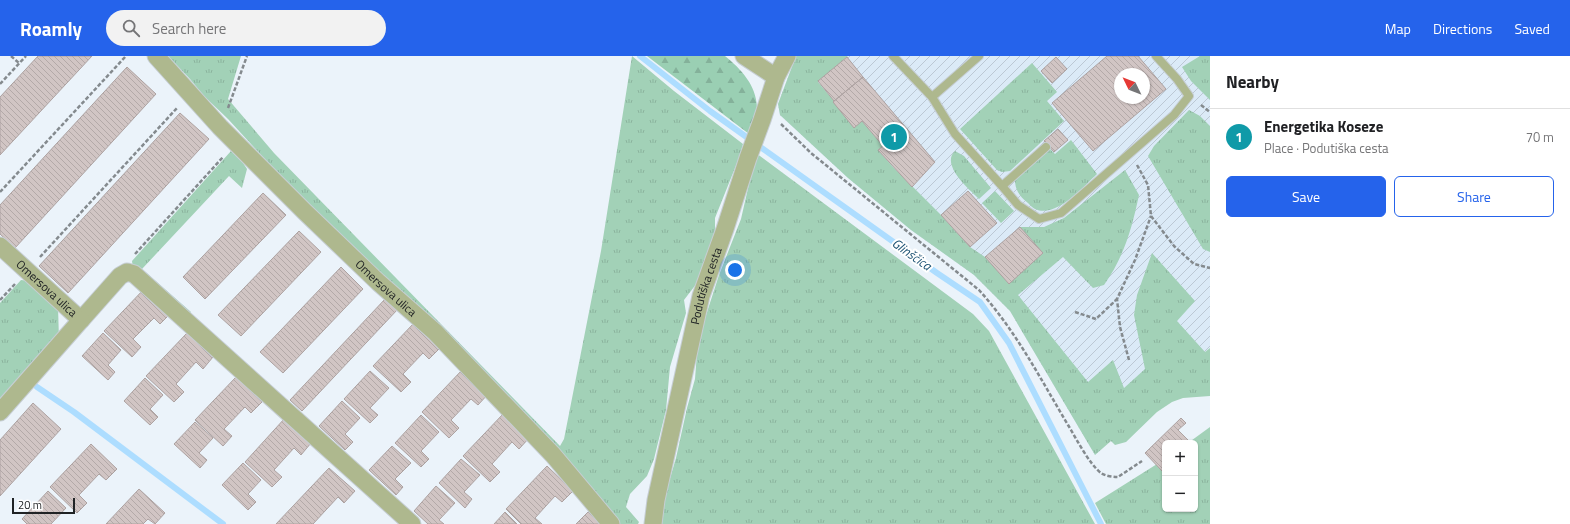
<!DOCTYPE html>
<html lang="en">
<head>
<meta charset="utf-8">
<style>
	body { margin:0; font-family:"Titillium Web",sans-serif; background:#f2f2f2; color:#202124 }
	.controls { position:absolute; right:12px; bottom:12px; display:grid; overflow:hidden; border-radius:6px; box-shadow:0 1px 3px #0004 }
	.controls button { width:36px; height:36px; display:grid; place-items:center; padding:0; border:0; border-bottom:1px solid #e0e0e0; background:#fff; color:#202124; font:20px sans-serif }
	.compass { position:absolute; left:1114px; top:12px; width:36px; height:36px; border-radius:50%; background:#fff; box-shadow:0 1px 3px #0004; rotate:313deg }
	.scale { position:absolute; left:12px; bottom:10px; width:63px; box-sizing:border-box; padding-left:4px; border:2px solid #202325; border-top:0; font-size:11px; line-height:14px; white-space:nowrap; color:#202325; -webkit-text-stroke:3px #fff; paint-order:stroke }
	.you { position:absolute; left:735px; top:214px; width:14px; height:14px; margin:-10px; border:3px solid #fff; border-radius:50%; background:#1a73e8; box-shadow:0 0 0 6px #1a73e833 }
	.badge { display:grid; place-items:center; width:26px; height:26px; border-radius:50%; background:#2563eb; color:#fff; font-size:13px; font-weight:700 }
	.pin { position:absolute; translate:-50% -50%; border:2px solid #fff; box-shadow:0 1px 4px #0006 }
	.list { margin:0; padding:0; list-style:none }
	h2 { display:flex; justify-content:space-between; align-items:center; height:52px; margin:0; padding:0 16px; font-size:17px }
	h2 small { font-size:13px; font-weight:400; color:#757577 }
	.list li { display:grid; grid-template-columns:26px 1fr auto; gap:12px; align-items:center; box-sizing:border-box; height:56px; padding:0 16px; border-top:1px solid #e0e0e0 }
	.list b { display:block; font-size:15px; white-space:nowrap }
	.list p { margin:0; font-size:13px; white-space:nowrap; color:#757577 }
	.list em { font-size:13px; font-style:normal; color:#757577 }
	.actions { display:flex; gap:8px; padding:12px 16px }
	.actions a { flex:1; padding:9px 0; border:1px solid #2563eb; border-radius:6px; text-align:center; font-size:14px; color:#2563eb }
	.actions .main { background:#2563eb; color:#fff }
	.icon { flex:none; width:22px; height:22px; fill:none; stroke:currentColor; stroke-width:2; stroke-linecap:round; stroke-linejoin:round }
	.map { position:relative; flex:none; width:1210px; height:468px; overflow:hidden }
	header { display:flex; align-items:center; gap:24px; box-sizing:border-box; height:56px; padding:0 20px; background:#2563eb; color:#fff }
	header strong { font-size:19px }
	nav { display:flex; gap:22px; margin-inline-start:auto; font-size:14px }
	.search { width:280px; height:36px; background:#f2f2f2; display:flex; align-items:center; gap:10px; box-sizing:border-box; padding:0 14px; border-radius:22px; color:#757577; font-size:15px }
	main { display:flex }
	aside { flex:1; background:#fff }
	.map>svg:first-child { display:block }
</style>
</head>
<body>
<header>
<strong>Roamly</strong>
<div class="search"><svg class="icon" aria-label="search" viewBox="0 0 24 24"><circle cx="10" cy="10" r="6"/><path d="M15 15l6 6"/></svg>Search here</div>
<nav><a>Map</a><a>Directions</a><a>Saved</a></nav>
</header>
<main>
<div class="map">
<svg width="1210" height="468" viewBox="0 0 1210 468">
	<defs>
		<pattern id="industrial-furrows" width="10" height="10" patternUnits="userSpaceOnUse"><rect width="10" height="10" fill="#dbeaf7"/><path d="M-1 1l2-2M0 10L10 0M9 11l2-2" fill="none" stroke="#bcc8d4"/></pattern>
		<pattern id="grass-tufts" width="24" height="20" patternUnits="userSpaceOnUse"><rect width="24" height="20" fill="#a2d1b7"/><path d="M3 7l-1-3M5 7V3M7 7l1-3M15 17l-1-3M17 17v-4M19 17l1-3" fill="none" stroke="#8bb39d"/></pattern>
		<pattern id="forest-firs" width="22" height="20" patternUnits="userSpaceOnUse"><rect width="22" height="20" fill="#9acfb3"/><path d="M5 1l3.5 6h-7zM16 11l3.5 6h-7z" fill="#84b19a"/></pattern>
		<pattern id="building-back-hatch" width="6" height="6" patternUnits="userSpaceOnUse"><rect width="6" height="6" fill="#d1c5c4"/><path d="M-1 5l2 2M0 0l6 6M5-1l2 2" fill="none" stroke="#b3a9a8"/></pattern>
	</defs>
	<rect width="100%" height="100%" fill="#ebf3fa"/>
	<path fill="url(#industrial-furrows)" fill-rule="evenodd" d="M 796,0 L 1210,0 L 1210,292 L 1095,399 L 1010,255 L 974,219 L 911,174 L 848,122 L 780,59 L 778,48 ZM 1120,18 L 1144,18 L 1144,42 L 1120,42 Z"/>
	<path fill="url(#grass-tufts)" d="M 168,0 L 241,0 L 228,43 L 274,97 L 560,390 L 564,383 L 601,195 L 632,0 L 674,35 L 743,88 L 739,102 L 715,162 L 715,180 L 697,227 L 684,244 L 686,257 L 670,311 L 666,354 L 654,403 L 647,420 L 630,438 L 626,451 L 639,466 L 638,468 L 616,468 L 310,152 L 228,63 L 204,40 L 190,23 Z
		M 796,0 L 848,0 L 818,26 L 834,45 L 862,65 L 883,90 L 878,94 L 893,111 L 941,159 L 970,191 L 985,201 L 1009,227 L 1043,197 L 1020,171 L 1044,171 L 1064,162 L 1125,114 L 1139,139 C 1132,172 1124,201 1104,229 L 1093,232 L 1063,201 L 1018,239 L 1088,326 L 1113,304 L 1124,332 L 1145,313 L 1134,259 L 1137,239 L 1152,197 L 1195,245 L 1177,265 L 1205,296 L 1210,292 L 1210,340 L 1183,342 L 1172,346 L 1157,356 L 1126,386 L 1115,389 L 1111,385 L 1095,399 L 1010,255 L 974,219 L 911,174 L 848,122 L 780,59 L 778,48 Z
		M 1200,0 L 1210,0 L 1210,44 L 1191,25 L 1182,11 Z
		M 1032,7 L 1057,36 L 1047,45 L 1064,65 L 1010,115 L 1002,116 L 997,114 L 960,73 Z
		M 1189,54 L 1200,60 L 1210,70 L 1210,196 L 1203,193 L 1148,100 L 1154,90 Z
		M 1071,84 L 1097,118 C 1084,130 1056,163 1035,153 C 1033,152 1030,149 1028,147 C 1020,141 1015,134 1015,124 L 1050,93 L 1055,98 Z
		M 231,95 L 243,107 L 247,113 L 242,132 L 229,120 L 142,213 L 191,256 L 188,259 L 133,212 L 132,205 Z
		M 955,95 L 964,100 L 991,132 L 979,143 C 970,134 940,109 955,95 Z
		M 756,97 L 973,258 L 989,275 L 1095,468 L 661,468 L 666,436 L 676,402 L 687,352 L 695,323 L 698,284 L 719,219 L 741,163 L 749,128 L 750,108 Z
		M 995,135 L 1014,155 L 1001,167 L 982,147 Z
		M 21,224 L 30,225 L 58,250 L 59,284 L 0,349 L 0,247 Z
		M 1210,371 L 1210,468 L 1106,468 L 1095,447 L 1165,403 L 1165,453 L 1195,453 L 1195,387 L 1188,387 Z"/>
	<path fill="url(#forest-firs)" d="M 647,0 L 725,0 C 741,13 756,29 757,51 C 758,59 752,70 749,78 Z"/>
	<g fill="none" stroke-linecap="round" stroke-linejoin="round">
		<path stroke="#adddff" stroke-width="6" d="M 640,0 L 710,55 L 937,217 L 980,246 L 1009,287 L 1101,468
			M 37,331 L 74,356 L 223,468"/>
	</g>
	<path fill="url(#building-back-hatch)" stroke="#ada2a1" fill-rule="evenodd" d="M 38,0 L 92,0 L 0,99 L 0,41 Z
		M 1107,0 L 1138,0 L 1166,33 L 1093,95 L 1052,47 ZM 1120,18 L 1144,18 L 1144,42 L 1120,42 Z
		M 847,1 L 863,21 L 834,45 L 818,25 Z
		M 1056,1 L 1067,13 L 1052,27 L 1041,15 Z
		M 127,11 L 156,38 L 15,192 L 0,178 L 0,149 Z
		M 863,21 L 935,106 L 912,131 L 878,94 L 883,90 L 862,65 L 854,72 L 833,46 Z
		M 180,57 L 209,83 L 68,237 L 39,210 Z
		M 1058,73 L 1068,84 L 1054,96 L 1044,85 Z
		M 968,135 L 997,167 L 970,191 L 941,159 Z
		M 263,137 L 286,159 L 205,243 L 183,221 Z
		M 1020,171 L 1043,197 L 1009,228 L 985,201 Z
		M 299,175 L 321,196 L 241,280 L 218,259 Z
		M 341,211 L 363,233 L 283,317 L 260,296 Z
		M 145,232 L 171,257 L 160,268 L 154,262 L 133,283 L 141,291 L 132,301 L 104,275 Z
		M 386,242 L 398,253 L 302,355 L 290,344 Z
		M 414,267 L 440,292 L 429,303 L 423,297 L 403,318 L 411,326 L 401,336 L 373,310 Z
		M 103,277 L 121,294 L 108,309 L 115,316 L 108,324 L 82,300 Z
		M 187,277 L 213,301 L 203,313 L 196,306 L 176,328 L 184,336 L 174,346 L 146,320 Z
		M 463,313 L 489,337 L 478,349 L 471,343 L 451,364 L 459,372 L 449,382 L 422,356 Z
		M 370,315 L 389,332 L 370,352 L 378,359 L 370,367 L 344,343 Z
		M 236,321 L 262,346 L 251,357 L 245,351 L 224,373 L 232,380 L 223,390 L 195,364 Z
		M 145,322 L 163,339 L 150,353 L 158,361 L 150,369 L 124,345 Z
		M 342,345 L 360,362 L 345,378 L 353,386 L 345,394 L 319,370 Z
		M 33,347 L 61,373 L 0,440 L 0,384 Z
		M 504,357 L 530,381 L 519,393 L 512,386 L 492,408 L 500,416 L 490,426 L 463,400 Z
		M 421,359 L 439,376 L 421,395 L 429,403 L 421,411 L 395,387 Z
		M 285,362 L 311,387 L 301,399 L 294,392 L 274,414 L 282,421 L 272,431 L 245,406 Z
		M 1181,362 L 1186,367 L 1178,374 L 1191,387 L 1165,387 L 1165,412 L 1162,415 L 1145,397 Z
		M 195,366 L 213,382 L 199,397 L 207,404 L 200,412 L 174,388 Z
		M 91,388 L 117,413 L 106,424 L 99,418 L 79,439 L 87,447 L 77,457 L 50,431 Z
		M 392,390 L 411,407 L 395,423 L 403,431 L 396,439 L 369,414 Z
		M 461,403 L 480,419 L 464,436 L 472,443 L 465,452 L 439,427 Z
		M 243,407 L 261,424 L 248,438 L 256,446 L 248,454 L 222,429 Z
		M 547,410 L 573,435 L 562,446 L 555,440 L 535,462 L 542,468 L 521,468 L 506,453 Z
		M 329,412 L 355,435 L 344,447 L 338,441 L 313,468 L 276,468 Z
		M 436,430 L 455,447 L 439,464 L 444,468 L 428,468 L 414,455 Z
		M 139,433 L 165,457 L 155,468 L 148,463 L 143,468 L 106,468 Z
		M 48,435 L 66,452 L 51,468 L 27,468 L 22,463 Z
		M 590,454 L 605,468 L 576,468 Z
		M 505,456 L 517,468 L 494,468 Z"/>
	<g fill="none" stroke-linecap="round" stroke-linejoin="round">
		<g stroke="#c6ced4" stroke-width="10">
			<path id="service" d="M 893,0 L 932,41 L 955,78 L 1002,130 L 1018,149 L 1039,163 L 1061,157 L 1174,59 L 1189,40 L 1177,23 L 1156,0
				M 932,41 L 979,0
				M 1002,130 L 1046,91"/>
		</g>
		<g stroke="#c6ced4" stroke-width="19">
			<g id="minor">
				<path id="s1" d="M 156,0 L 220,71 L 305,156 L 378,226 L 435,276 L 553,399 L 611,468"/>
				<path d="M 744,0 L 776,21"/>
				<path id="s2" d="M 0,190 L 81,264 L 120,220 L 127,216 L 134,218 L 412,468"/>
				<path d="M 0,356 L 81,264"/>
				<path id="s3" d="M 653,468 L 656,444 L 701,240 L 725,173 L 748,102 L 762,64 L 776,21 L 787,0"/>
			</g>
		</g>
		<path stroke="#848a8e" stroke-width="2.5" stroke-dasharray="4 2" stroke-linecap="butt" d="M 11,0 L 19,7
			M 0,28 L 26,0
			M 1201,49 L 1210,56
			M 228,52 L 247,0
			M 781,68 L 811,97 L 979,234 C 1016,275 1040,322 1068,369 C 1076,382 1089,408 1101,417 C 1105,420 1113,421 1118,421 L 1142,405
			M 1137,109 L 1148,129 L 1151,160 L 1174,190 L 1194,208 L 1210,212
			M 0,136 L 126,0
			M 135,198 L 223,101
			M 40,201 L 177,52
			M 0,244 L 15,228
			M 1075,256 L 1096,263 L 1117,243
			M 1129,304 L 1120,271 L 1117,243 L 1135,204 L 1151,160"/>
		<use href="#service" stroke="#aeb88e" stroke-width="8"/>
		<use href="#minor" stroke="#aeb88e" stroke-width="17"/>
	</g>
	<g text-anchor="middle" stroke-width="4" stroke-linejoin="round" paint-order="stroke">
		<g font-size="12" fill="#202325" stroke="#fff">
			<text dy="4" stroke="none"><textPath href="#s3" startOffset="244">Podutiška cesta</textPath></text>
			<text dy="4" stroke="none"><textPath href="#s1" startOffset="327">Omersova ulica</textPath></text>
			<text dy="4" stroke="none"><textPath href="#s2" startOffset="63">Omersova ulica</textPath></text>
		</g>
		<g font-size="13" font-style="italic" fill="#1b5172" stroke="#fff">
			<text transform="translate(912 198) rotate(35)" y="5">Glinščica</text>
		</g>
	</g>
</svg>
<div class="controls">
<button>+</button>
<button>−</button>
</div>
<svg class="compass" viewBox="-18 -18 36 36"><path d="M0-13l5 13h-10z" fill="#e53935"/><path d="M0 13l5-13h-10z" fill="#757577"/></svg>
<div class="scale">20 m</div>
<div class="you"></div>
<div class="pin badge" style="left:894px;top:81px;background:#0f9aa8">1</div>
</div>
<aside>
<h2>Nearby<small></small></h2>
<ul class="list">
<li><span class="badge" style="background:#0f9aa8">1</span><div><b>Energetika Koseze</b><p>Place · Podutiška cesta</p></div><em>70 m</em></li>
</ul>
<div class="actions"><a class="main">Save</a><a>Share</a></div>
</aside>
</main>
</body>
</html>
